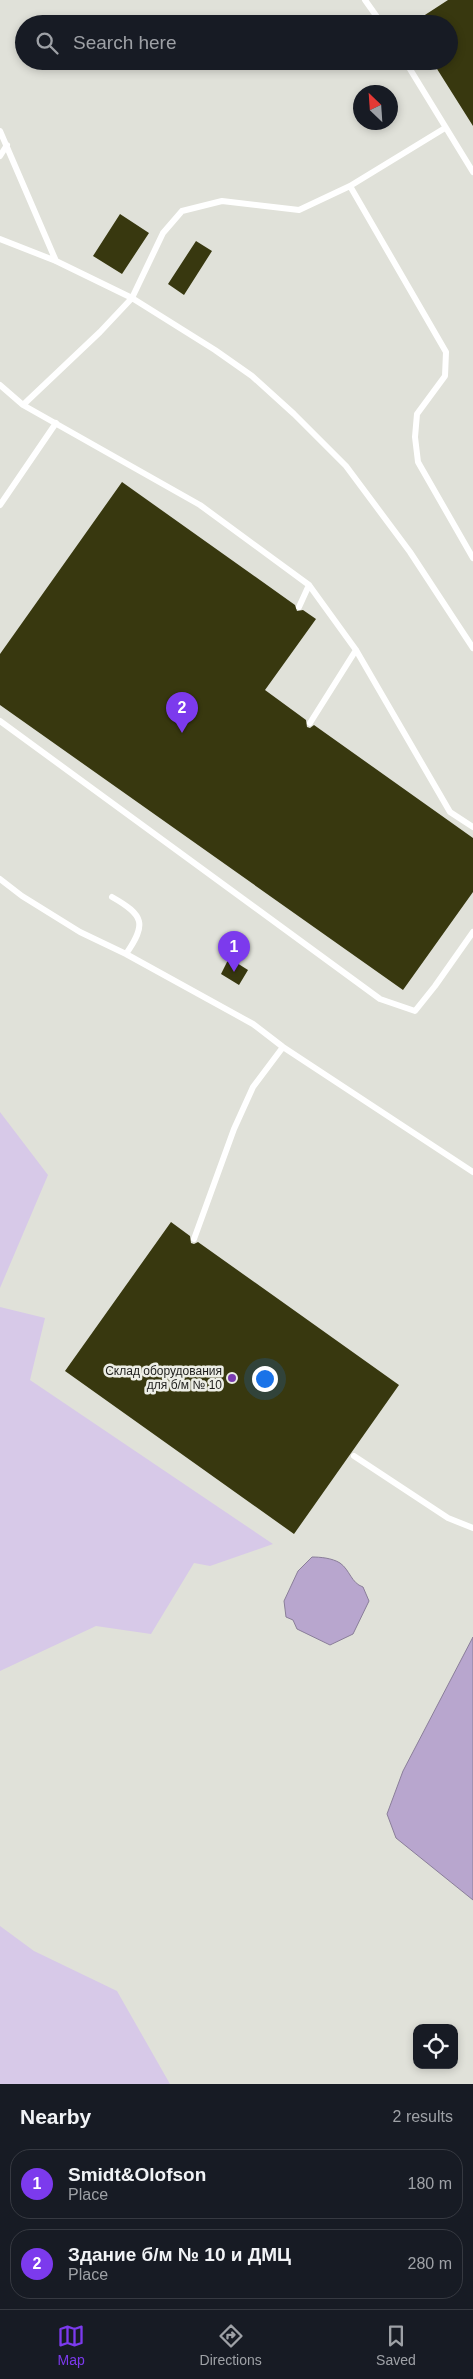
<!DOCTYPE html>
<html lang="en">
<head>
<meta charset="utf-8">
<style>
	body { margin:0; font-family:Arial,sans-serif; background:#242831; color:#f1f3f6 }
	.controls { position:absolute; right:15px; bottom:15px; display:grid; overflow:hidden; border-radius:10px; box-shadow:0 2px 8px #0003 }
	.controls button { width:45px; height:45px; display:grid; place-items:center; padding:0; border:0; border-bottom:1px solid #363941; background:#171b24; color:#f1f3f6; font:25px sans-serif }
	.compass { position:absolute; left:353px; top:85px; width:45px; height:45px; border-radius:50%; background:#171b24; box-shadow:0 2px 8px #0003; rotate:335deg }
	.you { position:absolute; left:264px; top:1378px; width:18px; height:18px; margin:-12px; border:4px solid #fff; border-radius:50%; background:#1a73e8; box-shadow:0 0 0 8px #1a73e833 }
	.badge { display:grid; place-items:center; width:32px; height:32px; border-radius:50%; background:#7c3aed; color:#fff; font-size:16px; font-weight:700 }
	.pin { position:absolute; translate:-50% -41px; filter:drop-shadow(0 1px 2px #0008) }
	.pin::after { content:''; position:absolute; top:26px; width:18px; height:15px; background:inherit; clip-path:polygon(0 0,100% 0,50% 100%) }
	.list { margin:0; padding:0; list-style:none }
	h2 { display:flex; justify-content:space-between; align-items:center; height:65px; margin:0; padding:0 20px; font-size:21px }
	h2 small { font-size:16px; font-weight:400; color:#9ea1a6 }
	.list li { display:grid; grid-template-columns:32px 1fr auto; gap:15px; align-items:center; box-sizing:border-box; height:70px; margin:0 10px 10px; padding:0 10px; border:1px solid #363941; border-radius:20px }
	.list b { display:block; font-size:19px; white-space:nowrap }
	.list p { margin:0; font-size:16px; white-space:nowrap; color:#9ea1a6 }
	.list em { font-size:16px; font-style:normal; color:#9ea1a6 }
	.icon { flex:none; width:28px; height:28px; fill:none; stroke:currentColor; stroke-width:2; stroke-linecap:round; stroke-linejoin:round }
	.map { position:relative; flex:none; width:473px; height:2084px; overflow:hidden }
	.search { position:absolute; background:#171b24; box-shadow:0 2px 8px #0003; left:15px; right:15px; top:15px; height:55px; display:flex; align-items:center; gap:12px; box-sizing:border-box; padding:0 18px; border-radius:28px; color:#9ea1a6; font-size:19px }
	.sheet { height:225px; background:#171b24 }
	nav { display:flex; justify-content:space-around; align-items:center; box-sizing:border-box; height:70px; border-top:1px solid #363941; background:#171b24; font-size:14px; color:#9ea1a6 }
	nav a { display:grid; justify-items:center; gap:2px }
	nav .on { color:#7c3aed }
	.map>svg:first-child { display:block }
</style>
</head>
<body>
<div class="map">
<svg width="473" height="2084" viewBox="0 0 473 2084">
	<rect width="100%" height="100%" fill="#e0e1d9"/>
	<path fill="#d7c9e8" d="M 0,1112 L 48,1175 L 0,1288 Z
		M 0,1307 L 45,1318 L 30,1380 L 273,1544 L 210,1566 L 194,1563 L 151,1634 L 96,1626 L 0,1671 Z
		M 0,1926 L 34,1951 L 117,1991 L 170,2084 L 0,2084 Z"/>
	<path fill="#b8a6ce" stroke="#8a7e99" d="M 312,1557 C 320,1557 332,1558 340,1563 C 350,1570 351,1583 363,1587 L 369,1601 L 353,1634 L 330,1645 L 297,1629 L 293,1620 L 286,1617 L 284,1601 L 298,1571 Z
		M 473,1637 L 473,1900 L 396,1838 L 387,1814 L 403,1771 Z"/>
	<path fill="#38380f" d="M 448,0 L 473,0 L 473,126 L 432,61 L 449,61 L 449,24 L 411,24 Z
		M 120,214 L 149,233 L 122,274 L 93,256 Z
		M 196,241 L 212,251 L 184,295 L 168,284 Z
		M 122,482 L 295,605 L 297,611 L 303,610 L 316,619 L 265,690 L 306,720 L 307,727 L 310,728 L 314,725 L 473,838 L 473,892 L 403,990 L 0,705 L 0,654 Z
		M 229,958 L 248,970 L 239,985 L 221,974 Z
		M 171,1222 L 190,1236 L 191,1243 L 194,1244 L 198,1242 L 399,1385 L 294,1534 L 65,1371 Z"/>
	<g fill="none" stroke-linecap="round" stroke-linejoin="round">
		<path stroke="#fff" stroke-width="6" d="M 365,0 L 382,24
			M 405,61 L 473,172
			M 445,128 L 350,186 L 299,210 L 222,201 L 182,211 L 163,233 L 132,298 L 215,350 L 252,376 L 294,414 L 346,466 L 410,552 L 473,648
			M 0,131 L 56,261
			M 0,156 L 7,145
			M 350,186 L 446,352 L 445,376 L 417,414 L 415,437 L 418,462 L 473,558
			M 0,239 L 56,261 L 132,298 L 100,332 L 23,405
			M 0,385 L 23,405 L 200,505 L 309,585 L 356,650 L 450,812 L 473,827
			M 0,505 L 56,423
			M 299,607 L 309,585
			M 0,721 L 380,999 L 415,1011 L 435,986 L 473,932
			M 310,723 L 356,650
			M 0,879 L 22,896 L 80,932 L 126,954 L 253,1024 L 283,1047 L 473,1172
			M 112,897 C 144,915 147,924 126,954
			M 194,1239 L 234,1129 L 253,1087 L 283,1047
			M 354,1456 L 448,1518 L 473,1528"/>
	</g>
	<circle fill="#7a3bb0" stroke="#edeee6" stroke-width="2" cx="232" cy="1378" r="5"/>
	<g text-anchor="middle" stroke-width="5" stroke-linejoin="round" paint-order="stroke">
		<g font-size="12" fill="#1f1f1d" stroke="#edeee6" text-anchor="end">
			<text x="222" y="1375">Склад оборудования<tspan x="222" dy="14">для б/м № 10</tspan></text>
		</g>
	</g>
</svg>
<div class="controls">
<button><svg class="icon" aria-label="locate" viewBox="0 0 24 24"><circle cx="12" cy="12" r="6"/><path d="M12 2v4M12 18v4M2 12h4M18 12h4"/></svg></button>
</div>
<svg class="compass" viewBox="-18 -18 36 36"><path d="M0-13l5 13h-10z" fill="#e53935"/><path d="M0 13l5-13h-10z" fill="#9ea1a6"/></svg>
<div class="you"></div>
<div class="pin badge" style="left:234px;top:972px">1</div>
<div class="pin badge" style="left:182px;top:733px">2</div>
<div class="search"><svg class="icon" aria-label="search" viewBox="0 0 24 24"><circle cx="10" cy="10" r="6"/><path d="M15 15l6 6"/></svg>Search here</div>
</div>
<section class="sheet">
<h2>Nearby<small>2 results</small></h2>
<ul class="list">
<li><span class="badge">1</span><div><b>Smidt&amp;Olofson</b><p>Place</p></div><em>180 m</em></li>
<li><span class="badge">2</span><div><b>Здание б/м № 10 и ДМЦ</b><p>Place</p></div><em>280 m</em></li>
</ul>
</section>
<nav>
<a class="on"><svg class="icon" aria-label="map" viewBox="0 0 24 24"><path d="M3 6l6-2 6 2 6-2v14l-6 2-6-2-6 2zM9 4v14M15 6v14"/></svg>Map</a>
<a><svg class="icon" aria-label="directions" viewBox="0 0 24 24"><path d="M12 3l9 9-9 9-9-9zM9 14v-3h6M13 9l2 2-2 2"/></svg>Directions</a>
<a><svg class="icon" aria-label="saved" viewBox="0 0 24 24"><path d="M7 4h10v16l-5-4-5 4z"/></svg>Saved</a>
</nav>
</body>
</html>
